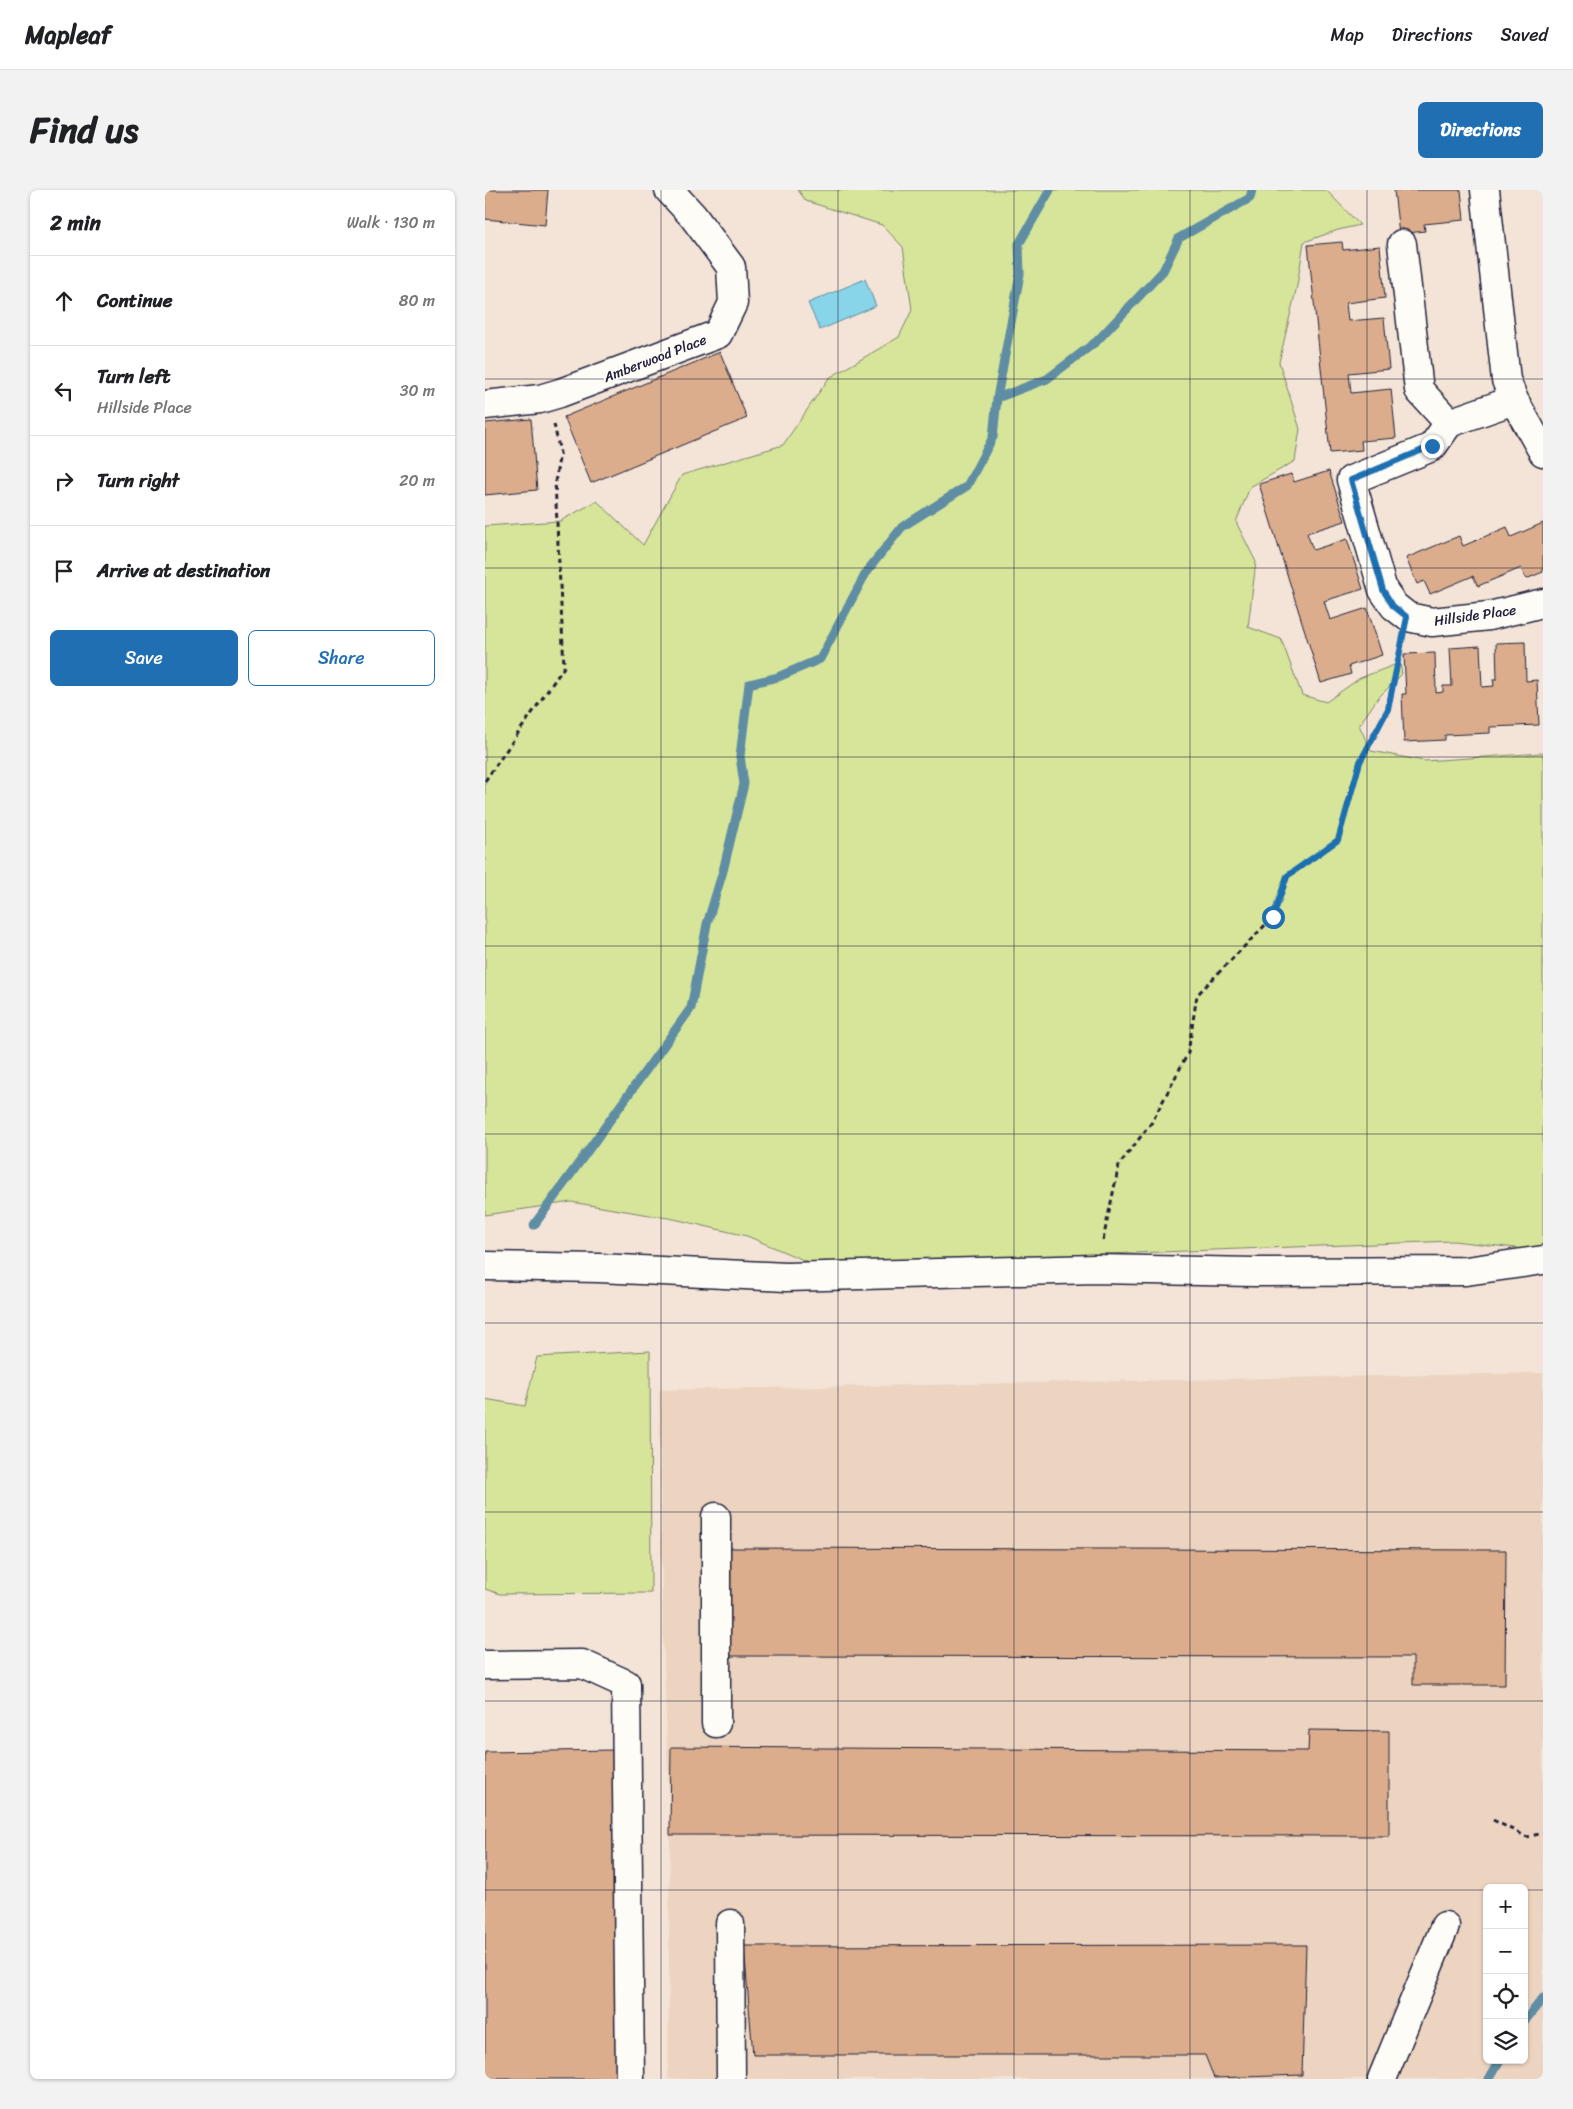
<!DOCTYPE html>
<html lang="en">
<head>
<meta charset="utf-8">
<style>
	body { margin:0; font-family:Sriracha,sans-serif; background:#f2f2f2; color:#202124 }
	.controls { position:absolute; right:15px; bottom:15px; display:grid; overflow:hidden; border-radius:8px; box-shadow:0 1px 4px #0004 }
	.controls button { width:45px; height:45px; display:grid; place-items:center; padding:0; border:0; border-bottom:1px solid #e0e0e0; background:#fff; color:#202124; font:25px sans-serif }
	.stop { position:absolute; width:15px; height:15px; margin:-11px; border:4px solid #1f6fb2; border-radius:50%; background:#fff }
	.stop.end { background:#1f6fb2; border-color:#fff; box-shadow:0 1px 5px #0008 }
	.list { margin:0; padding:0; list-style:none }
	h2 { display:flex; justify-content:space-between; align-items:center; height:65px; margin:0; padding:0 20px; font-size:21px }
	h2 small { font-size:16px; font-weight:400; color:#757577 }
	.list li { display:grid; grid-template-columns:32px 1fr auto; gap:15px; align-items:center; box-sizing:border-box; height:90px; padding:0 20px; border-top:1px solid #e0e0e0 }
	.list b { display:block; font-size:19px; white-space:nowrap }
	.list p { margin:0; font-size:16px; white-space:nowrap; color:#757577 }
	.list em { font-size:16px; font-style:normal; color:#757577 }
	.actions { display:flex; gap:10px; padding:15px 20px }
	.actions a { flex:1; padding:11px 0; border:1px solid #1f6fb2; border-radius:8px; text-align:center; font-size:18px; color:#1f6fb2 }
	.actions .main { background:#1f6fb2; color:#fff }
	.icon { flex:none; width:28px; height:28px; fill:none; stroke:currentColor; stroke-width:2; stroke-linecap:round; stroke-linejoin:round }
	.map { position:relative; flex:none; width:1058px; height:1889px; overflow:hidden; border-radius:8px }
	header { display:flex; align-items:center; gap:30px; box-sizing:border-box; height:70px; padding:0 25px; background:#fff; border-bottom:1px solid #e0e0e0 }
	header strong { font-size:24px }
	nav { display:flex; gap:28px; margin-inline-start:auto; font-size:18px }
	.intro { display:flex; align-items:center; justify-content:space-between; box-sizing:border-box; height:120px; padding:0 30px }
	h1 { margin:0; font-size:35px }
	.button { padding:12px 22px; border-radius:8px; background:#1f6fb2; color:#fff; font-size:18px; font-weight:700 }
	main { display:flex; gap:30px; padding:0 30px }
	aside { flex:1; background:#fff; border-radius:8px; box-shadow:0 1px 4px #0004 }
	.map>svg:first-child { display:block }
</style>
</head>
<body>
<header>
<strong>Mapleaf</strong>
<nav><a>Map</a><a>Directions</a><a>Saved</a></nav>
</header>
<div class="intro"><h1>Find us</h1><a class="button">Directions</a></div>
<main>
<aside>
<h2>2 min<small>Walk · 130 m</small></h2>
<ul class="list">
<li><svg class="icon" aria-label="ahead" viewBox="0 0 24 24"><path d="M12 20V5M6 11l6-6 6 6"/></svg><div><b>Continue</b></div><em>80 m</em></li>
<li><svg class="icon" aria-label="left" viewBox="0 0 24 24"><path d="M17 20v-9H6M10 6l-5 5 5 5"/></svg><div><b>Turn left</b><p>Hillside Place</p></div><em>30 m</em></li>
<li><svg class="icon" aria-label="right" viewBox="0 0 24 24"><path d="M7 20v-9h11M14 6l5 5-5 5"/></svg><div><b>Turn right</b></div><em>20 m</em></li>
<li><svg class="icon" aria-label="arrive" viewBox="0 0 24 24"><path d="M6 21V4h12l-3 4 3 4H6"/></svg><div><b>Arrive at destination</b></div></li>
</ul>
<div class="actions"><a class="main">Save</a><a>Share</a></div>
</aside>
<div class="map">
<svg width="1058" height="1889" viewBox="0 0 1058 1889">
	<rect width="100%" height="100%" fill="#f3e4d7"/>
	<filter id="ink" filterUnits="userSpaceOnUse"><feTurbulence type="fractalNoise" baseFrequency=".02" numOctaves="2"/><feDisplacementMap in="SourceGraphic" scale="10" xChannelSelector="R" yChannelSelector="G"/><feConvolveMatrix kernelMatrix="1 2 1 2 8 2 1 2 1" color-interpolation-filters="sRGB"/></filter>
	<g filter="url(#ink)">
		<path fill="#ecd4c0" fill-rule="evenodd" d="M 1058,1183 L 1058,1889 L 183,1889 L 185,1645 L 177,1412 L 174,1200 ZM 1002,1698 L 1039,1698 L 1039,1870 L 1002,1870 Z"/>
		<path fill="#d6e599" stroke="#7c846a" d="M 313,0 L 841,0 L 875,35 L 853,40 L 819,52 L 812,96 L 794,172 L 815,239 L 810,271 L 765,297 L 751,332 L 771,372 L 763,437 L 796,449 L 817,505 L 841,512 L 875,488 L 915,473 L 917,484 L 893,508 L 874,535 L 886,561 L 939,571 L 1058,563 L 1058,1061 L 968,1051 L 330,1075 L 262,1046 L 189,1029 L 86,1012 L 0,1025 L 0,336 L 75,331 L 112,311 L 158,355 L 197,285 L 298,255 L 344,188 L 414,147 L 427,120 L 418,57 L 397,35 L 321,11 Z
			M 165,1161 L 166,1403 L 15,1404 L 0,1399 L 0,1209 L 40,1216 L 52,1167 Z"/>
		<path fill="#88d4e8" stroke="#5f8da3" d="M 380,89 L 391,116 L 335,140 L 323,113 Z"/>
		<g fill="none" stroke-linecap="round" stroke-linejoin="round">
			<path stroke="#5f8da3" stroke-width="9" d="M 512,208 L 562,189 L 612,151 L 678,81 L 694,48 L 765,8 L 767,0
				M 49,1035 L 206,818 L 222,734 L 238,681 L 259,594 L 255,566 L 264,494 L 293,487 L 335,469 L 382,381 L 417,337 L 482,296 L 508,247 L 512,208 L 535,84 L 534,54 L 565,0
				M 1039,1832 L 1058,1808
				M 1004,1889 L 1015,1870"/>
		</g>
		<path fill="#dbad8c" stroke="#22223b" d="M 0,0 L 63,0 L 60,35 L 0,29 Z
			M 909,0 L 976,0 L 979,30 L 939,34 L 940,41 L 914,44 Z
			M 857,52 L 858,60 L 895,56 L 900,108 L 861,113 L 863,131 L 899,128 L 904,179 L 864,183 L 866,203 L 906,199 L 911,248 L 876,251 L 877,260 L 845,263 L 823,55 Z
			M 235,162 L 262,228 L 106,293 L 79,227 Z
			M 46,229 L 52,300 L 0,305 L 0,233 Z
			M 844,281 L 860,331 L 822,343 L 828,360 L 862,349 L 878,399 L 839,411 L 845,430 L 882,418 L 897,465 L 864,476 L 866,484 L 836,493 L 774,294 L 806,284 L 809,292 Z
			M 1058,333 L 1058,382 L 1041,389 L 1036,378 L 993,396 L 988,386 L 945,404 L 939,391 L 932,394 L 921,368 L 974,346 L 978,356 L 1022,337 L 1026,347 Z
			M 1040,452 L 1041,491 L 1052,490 L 1054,535 L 1005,537 L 1005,543 L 960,545 L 960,550 L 919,552 L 917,504 L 921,504 L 919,464 L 950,463 L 951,503 L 958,502 L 958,496 L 967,496 L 965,458 L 995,456 L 997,497 L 1009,496 L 1008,489 L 1012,489 L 1011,453 Z
			M 243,1358 L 1021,1360 L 1020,1495 L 928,1495 L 928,1467 L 243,1466 Z
			M 824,1540 L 904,1541 L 904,1646 L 185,1645 L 186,1557 L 823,1561 Z
			M 130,1560 L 134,1889 L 0,1889 L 0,1562 Z
			M 821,1755 L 817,1885 L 729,1888 L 720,1865 L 268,1865 L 259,1756 Z"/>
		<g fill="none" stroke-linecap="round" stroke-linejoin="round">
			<g stroke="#22223b" stroke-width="31">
				<path id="minor" d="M 1000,0 L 1021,190 L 1029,210 L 1058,262
					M 917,54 L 934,200 L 964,233 L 1029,210
					M 0,215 L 55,209 L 75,203 L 233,144 L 248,113 L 246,77 L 208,26 L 184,0
					M 964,233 L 947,257 L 866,290 L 898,400 L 909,416 L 923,427 L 947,432 L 1004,426 L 1058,413
					M 0,1076 L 114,1078 L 301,1087 L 611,1079 L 769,1082 L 981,1081 L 1058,1070
					M 231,1327 L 231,1533
					M 0,1475 L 97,1474 L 141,1494 L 145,1889
					M 245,1734 L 246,1889
					M 897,1889 L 960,1736"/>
			</g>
			<path stroke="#22223b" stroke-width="3" stroke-dasharray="5 4" stroke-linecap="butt" d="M 0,591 L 79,477 L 70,292 L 75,263 L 69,234
				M 618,1050 L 634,975 L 667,932 L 703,863 L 712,805 L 788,727 L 803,686 L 853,650 L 875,572 L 903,519 L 917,455
				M 1008,1630 L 1042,1647 L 1058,1643"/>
			<use href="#minor" stroke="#fdfcf7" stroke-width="28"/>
		</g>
	</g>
	<g fill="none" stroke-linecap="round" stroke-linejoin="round" filter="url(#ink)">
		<path stroke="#1f6fb2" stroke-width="6" d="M 788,727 L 802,686 L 853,650 L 875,572 L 903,519 L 922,427 L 908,416 L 898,400 L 866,290 L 947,256"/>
	</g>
	<path fill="none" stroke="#22223b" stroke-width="1" stroke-opacity="0.55" d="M 176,0 L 176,1889M 353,0 L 353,1889M 529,0 L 529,1889M 705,0 L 705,1889M 882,0 L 882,1889M 0,189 L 1058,189M 0,378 L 1058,378M 0,567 L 1058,567M 0,756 L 1058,756M 0,944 L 1058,944M 0,1133 L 1058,1133M 0,1322 L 1058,1322M 0,1511 L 1058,1511M 0,1700 L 1002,1700M 1039,1700 L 1058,1700"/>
	<g text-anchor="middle" stroke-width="4" stroke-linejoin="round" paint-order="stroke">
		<g font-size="14" fill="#22223b" stroke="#fdfcf7">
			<text transform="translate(170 168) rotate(-21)" y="5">Amberwood Place</text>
			<text transform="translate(990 425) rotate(-8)" y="5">Hillside Place</text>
		</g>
	</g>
</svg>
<div class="controls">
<button>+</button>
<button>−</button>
<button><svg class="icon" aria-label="locate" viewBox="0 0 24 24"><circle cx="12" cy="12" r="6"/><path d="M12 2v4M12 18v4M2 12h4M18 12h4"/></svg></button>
<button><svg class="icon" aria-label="layers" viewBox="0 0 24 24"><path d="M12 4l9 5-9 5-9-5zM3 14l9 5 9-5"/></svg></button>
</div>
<div class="stop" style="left:788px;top:727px"></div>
<div class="stop end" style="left:947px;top:256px"></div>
</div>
</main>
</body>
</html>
